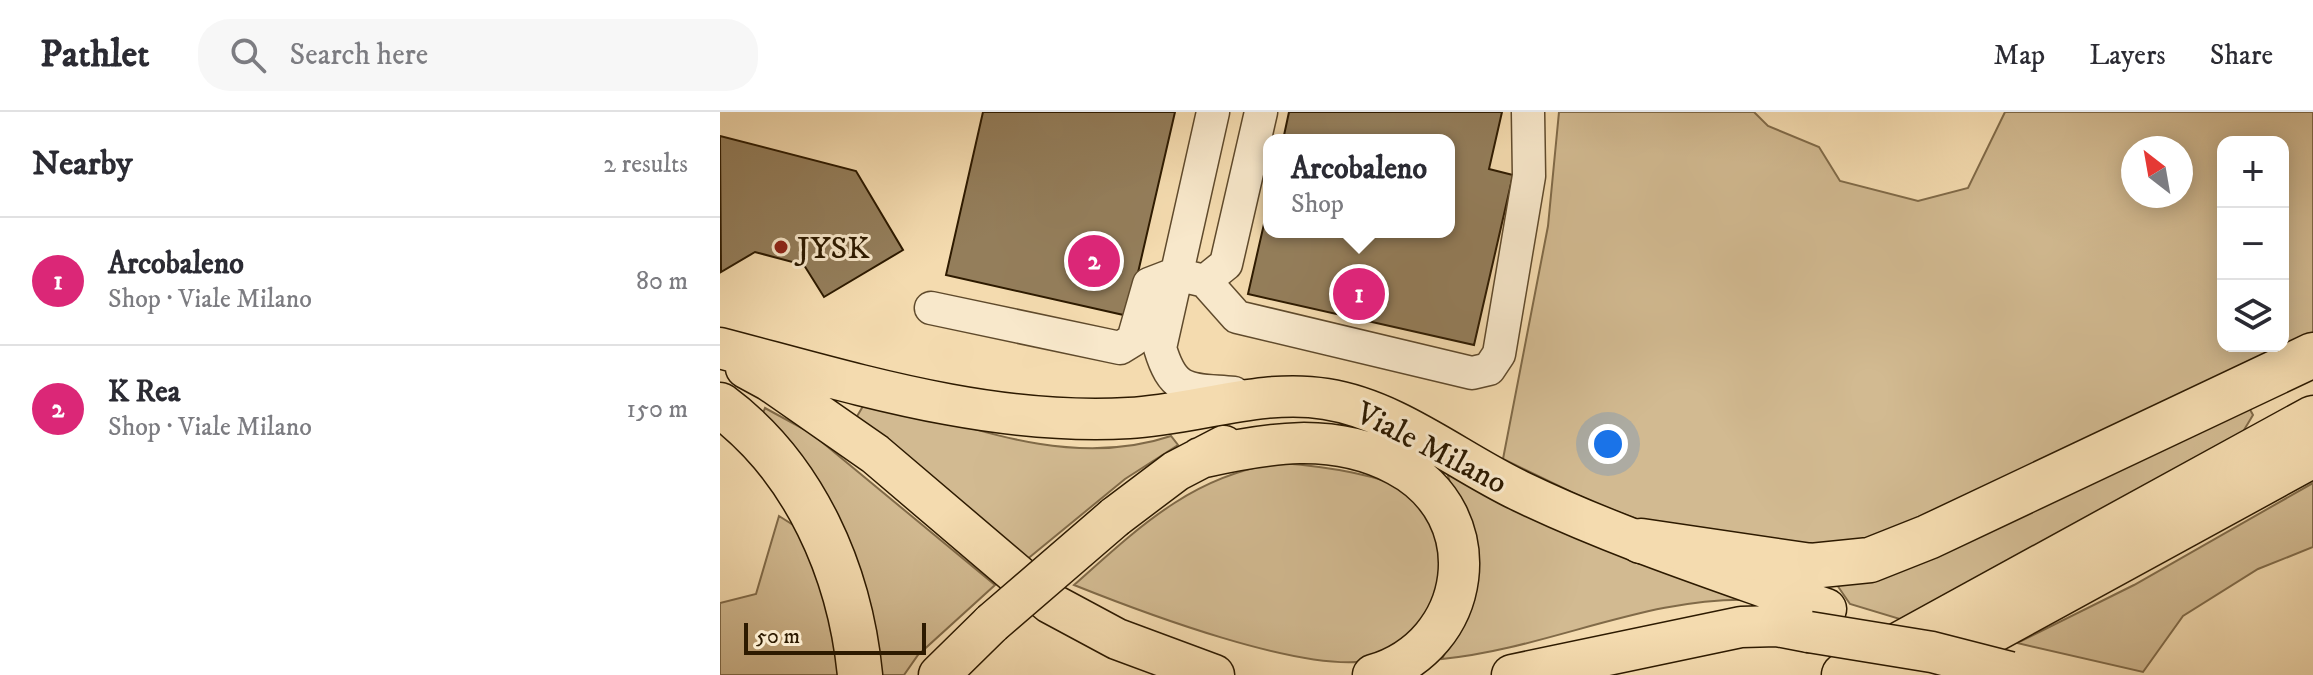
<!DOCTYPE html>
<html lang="en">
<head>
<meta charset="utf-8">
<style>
	body { margin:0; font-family:"IM FELL DW Pica",serif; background:#f7f7f7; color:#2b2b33 }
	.controls { position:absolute; right:24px; top:24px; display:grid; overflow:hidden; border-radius:16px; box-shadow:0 4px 20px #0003 }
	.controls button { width:72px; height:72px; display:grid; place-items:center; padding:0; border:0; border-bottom:2px solid #e1e1e2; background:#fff; color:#2b2b33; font:40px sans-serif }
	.compass { position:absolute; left:1401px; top:24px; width:72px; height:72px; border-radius:50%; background:#fff; box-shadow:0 4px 20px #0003; rotate:329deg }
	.scale { position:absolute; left:24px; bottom:20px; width:182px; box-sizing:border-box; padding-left:8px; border:4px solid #2d1a00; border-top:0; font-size:22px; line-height:28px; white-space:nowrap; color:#2d1a00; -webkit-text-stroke:6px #f8e8cb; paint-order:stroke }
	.you { position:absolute; left:888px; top:332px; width:28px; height:28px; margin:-20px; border:6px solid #fff; border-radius:50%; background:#1a73e8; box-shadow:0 0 0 12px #1a73e833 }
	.badge { display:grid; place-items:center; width:52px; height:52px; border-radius:50%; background:#db2777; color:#fff; font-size:26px; font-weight:700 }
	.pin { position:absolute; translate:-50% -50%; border:4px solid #fff; box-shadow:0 2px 8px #0006 }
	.popup { position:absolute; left:543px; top:22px; width:192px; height:104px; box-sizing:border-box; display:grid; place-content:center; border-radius:16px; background:#fff; filter:drop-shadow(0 2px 6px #0005); font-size:26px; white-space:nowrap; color:#7c7c81 }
	.popup b { font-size:30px; color:#2b2b33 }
	.popup::after { content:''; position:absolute; left:50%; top:100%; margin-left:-16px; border:16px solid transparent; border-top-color:#fff }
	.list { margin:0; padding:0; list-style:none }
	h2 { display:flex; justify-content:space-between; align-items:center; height:104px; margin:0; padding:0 32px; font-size:34px }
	h2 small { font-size:26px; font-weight:400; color:#7c7c81 }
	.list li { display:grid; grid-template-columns:52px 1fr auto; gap:24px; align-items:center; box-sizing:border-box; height:128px; padding:0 32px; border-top:2px solid #e1e1e2 }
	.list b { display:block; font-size:30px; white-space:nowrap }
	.list p { margin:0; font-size:26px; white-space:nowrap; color:#7c7c81 }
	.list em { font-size:26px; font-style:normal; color:#7c7c81 }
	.icon { flex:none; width:44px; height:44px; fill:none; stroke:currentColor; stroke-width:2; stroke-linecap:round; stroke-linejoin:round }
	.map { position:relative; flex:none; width:1593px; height:563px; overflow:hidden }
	header { display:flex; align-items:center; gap:48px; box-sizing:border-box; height:112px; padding:0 40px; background:#fff; border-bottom:2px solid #e1e1e2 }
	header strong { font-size:38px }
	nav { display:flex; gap:44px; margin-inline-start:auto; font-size:28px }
	.search { width:560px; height:72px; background:#f7f7f7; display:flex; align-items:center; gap:20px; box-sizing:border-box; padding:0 28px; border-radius:32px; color:#7c7c81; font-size:30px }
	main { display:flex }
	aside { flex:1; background:#fff }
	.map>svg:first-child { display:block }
</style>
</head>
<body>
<header>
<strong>Pathlet</strong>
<div class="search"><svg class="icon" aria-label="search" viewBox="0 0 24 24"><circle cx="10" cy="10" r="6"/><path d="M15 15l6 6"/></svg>Search here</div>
<nav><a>Map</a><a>Layers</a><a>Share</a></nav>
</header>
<main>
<aside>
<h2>Nearby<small>2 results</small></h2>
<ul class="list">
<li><span class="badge">1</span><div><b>Arcobaleno</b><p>Shop · Viale Milano</p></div><em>80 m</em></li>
<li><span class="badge">2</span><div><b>K Rea</b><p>Shop · Viale Milano</p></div><em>150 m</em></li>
</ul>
</aside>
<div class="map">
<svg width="1593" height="563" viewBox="0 0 1593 563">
	<rect width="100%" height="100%" fill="#f4dbaf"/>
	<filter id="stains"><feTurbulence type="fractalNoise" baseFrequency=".0025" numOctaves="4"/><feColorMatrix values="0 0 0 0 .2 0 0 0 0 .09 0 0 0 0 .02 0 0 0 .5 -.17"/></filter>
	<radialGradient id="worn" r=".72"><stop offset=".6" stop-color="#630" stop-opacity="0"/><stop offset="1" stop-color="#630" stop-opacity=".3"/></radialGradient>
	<path fill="#d2ba91" stroke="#806a48" stroke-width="2" fill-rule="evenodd" d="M 839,0 L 1034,0 L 1048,14 L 1099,35 L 1120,69 L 1198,89 L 1248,76 L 1285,0 L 1593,0 L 1593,222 L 1146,435 L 970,427 L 872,390 L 783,347 L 828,114 ZM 1503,30 L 1563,30 L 1563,234 L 1503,234 ZM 1413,36 L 1461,36 L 1461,84 L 1413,84 Z
		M 149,284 C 246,314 350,358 451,324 L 458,333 L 405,367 L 305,449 L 136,306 Z
		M 1527,292 L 1533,303 L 1521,323 L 1183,508 L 1130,492 L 1117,473 Z
		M 45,296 L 91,321 L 275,473 L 198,543 L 184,563 L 153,563 L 38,314 Z
		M 561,351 C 610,355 655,362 701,382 L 726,443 L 714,508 C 695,521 674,539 652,548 C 586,563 419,499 354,473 C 417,417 473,362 561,351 Z
		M 726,356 L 1035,488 C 929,483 827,537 722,547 L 737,516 L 736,394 Z
		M 1593,371 L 1593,435 L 1538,457 L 1463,504 L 1423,560 L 1297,531 L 1414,473 Z
		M 59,404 L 81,418 L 107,472 L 121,563 L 0,563 L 0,491 L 36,482 Z"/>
	<path fill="#947e5b" stroke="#2d1a00" stroke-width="2" d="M 263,0 L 455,0 L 408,204 L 226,163 Z
		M 569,0 L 782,0 L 769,57 L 793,63 L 754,233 L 528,182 L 549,90 L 549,120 L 729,120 L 729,28 L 563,28 Z
		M 0,24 L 136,59 L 183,138 L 104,185 L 84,153 L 35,140 L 1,160 Z"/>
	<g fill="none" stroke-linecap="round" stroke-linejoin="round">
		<g stroke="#5f4a2c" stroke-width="35">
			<path id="minor" d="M 493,0 L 440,236 C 454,283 470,277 514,281
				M 485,169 L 517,205 L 752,261 L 769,257 L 779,242 L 809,64 L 808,0
				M 211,196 L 400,236 L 413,228 L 429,172 L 455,162 L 485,169 L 506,152 L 541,0"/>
		</g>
		<g stroke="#2d1a00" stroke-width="43">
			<path id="major" d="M 0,236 C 134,271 268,314 409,306 C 474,303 541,276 606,287 C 677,298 738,350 802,380 C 900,427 1004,460 1106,497
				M 26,256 L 50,269 L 155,342 L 330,491 L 397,527 L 494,563
				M 480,346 C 546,331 613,319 677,353 C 772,403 753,534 653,563
				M 395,405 L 456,359 L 504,334
				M 219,563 L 272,511
				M 792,563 L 1021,515 L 1057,514 L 1089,520"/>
		</g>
		<g stroke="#2d1a00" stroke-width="47">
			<path id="highway" d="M 0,293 C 85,356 130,460 140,563
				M 921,429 L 1091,454 L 1150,448 L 1208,425 L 1593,243
				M 1124,563 L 1593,306
				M 1191,563 L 1593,343"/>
		</g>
		<use href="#minor" stroke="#f8e8cb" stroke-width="32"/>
		<use href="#major" stroke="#f4dbaf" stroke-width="40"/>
		<use href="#highway" stroke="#f4dbaf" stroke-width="44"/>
		<g stroke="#2d1a00" stroke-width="43" stroke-linecap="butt">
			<path id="major-bridge" d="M 272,511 L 395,405
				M 1089,520 L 1212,540 L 1290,560"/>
		</g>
		<use href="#major-bridge" stroke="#f4dbaf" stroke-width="40"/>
	</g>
	<circle fill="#8f2418" stroke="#f8e8cb" stroke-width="3" cx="61" cy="135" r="8"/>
	<g text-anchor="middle" stroke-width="6" stroke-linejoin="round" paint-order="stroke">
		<g font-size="32" fill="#2d1a00" stroke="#f8e8cb" text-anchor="start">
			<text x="77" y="146">JYSK</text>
		</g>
		<g font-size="32" fill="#2d1a00" stroke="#f8e8cb">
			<text transform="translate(712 335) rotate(27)" y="11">Viale Milano</text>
		</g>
	</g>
	<rect width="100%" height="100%" filter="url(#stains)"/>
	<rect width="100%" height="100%" fill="url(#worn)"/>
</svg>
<div class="controls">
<button>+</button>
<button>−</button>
<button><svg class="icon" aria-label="layers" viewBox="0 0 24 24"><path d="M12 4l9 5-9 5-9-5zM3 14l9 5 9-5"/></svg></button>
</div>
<svg class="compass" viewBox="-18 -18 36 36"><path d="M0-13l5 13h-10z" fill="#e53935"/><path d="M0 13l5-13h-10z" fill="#7c7c81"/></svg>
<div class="scale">50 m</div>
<div class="you"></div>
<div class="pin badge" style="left:639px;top:182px">1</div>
<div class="popup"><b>Arcobaleno</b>Shop</div>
<div class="pin badge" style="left:374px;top:149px">2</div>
</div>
</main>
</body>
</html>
